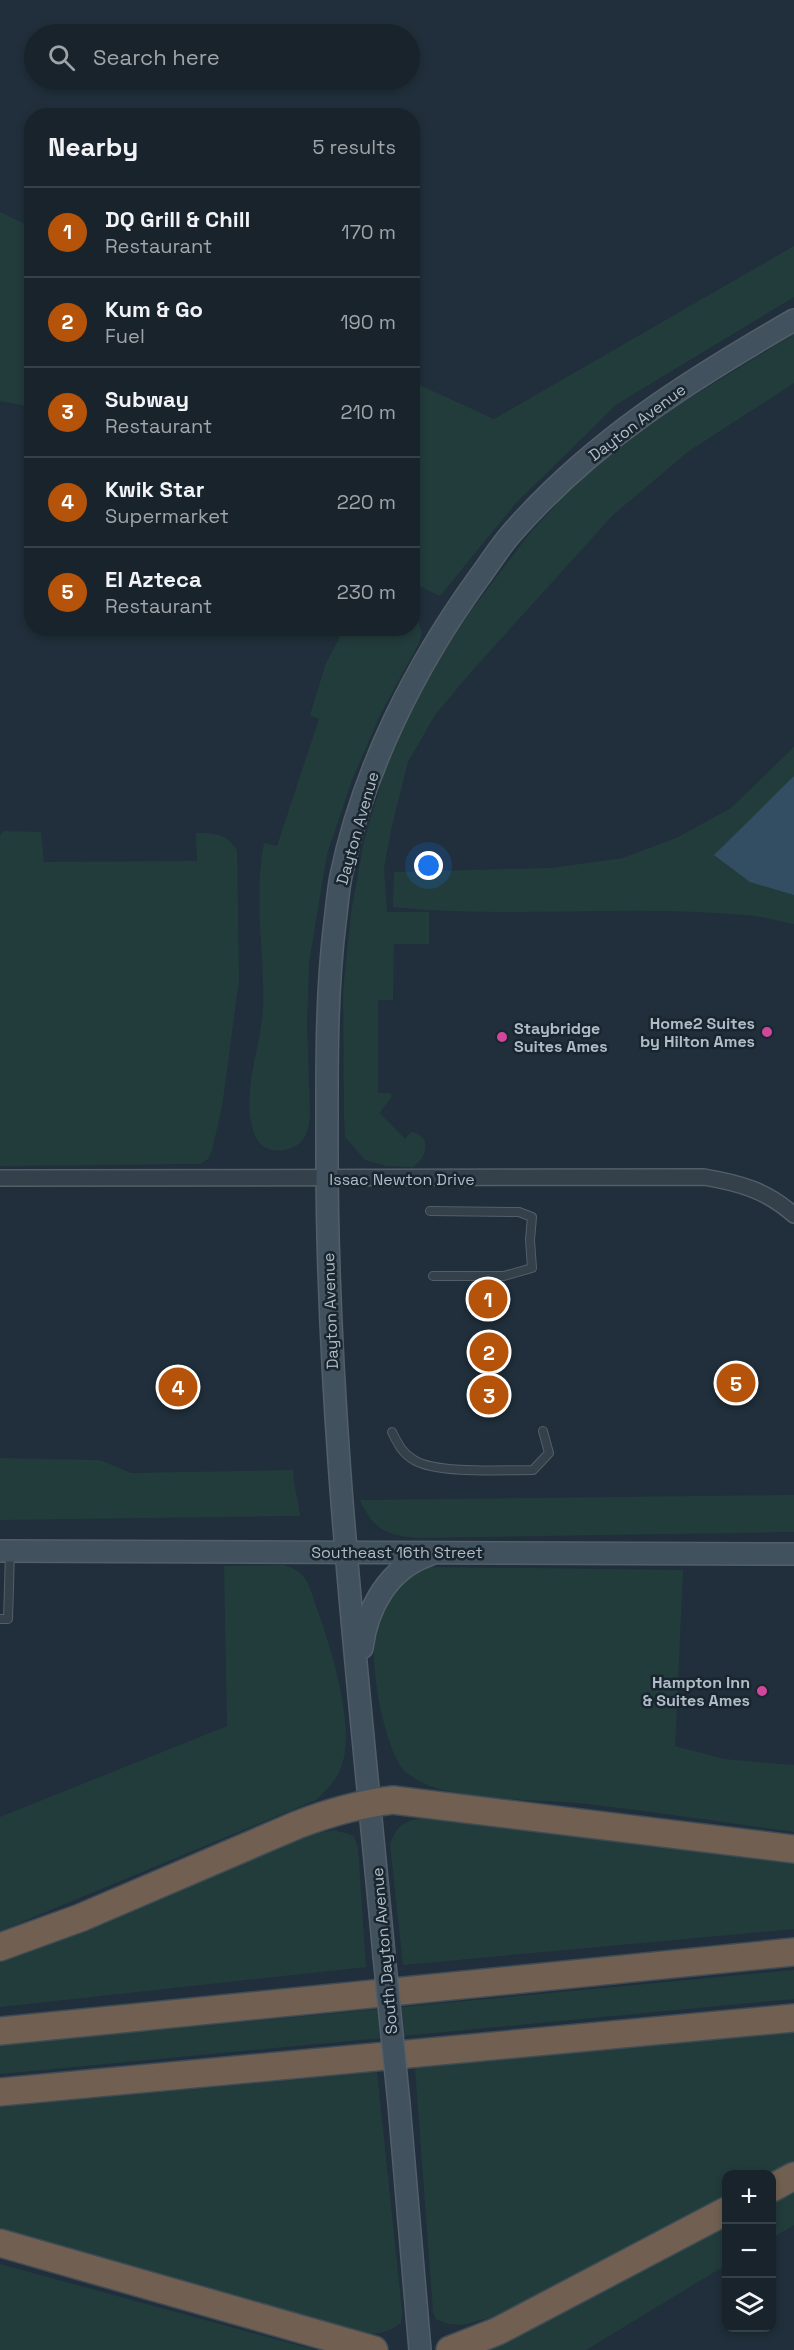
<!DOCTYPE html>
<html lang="en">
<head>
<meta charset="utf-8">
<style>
	body { margin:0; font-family:"Space Grotesk",sans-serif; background:#212b34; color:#f1f3f6 }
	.controls { position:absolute; right:18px; bottom:18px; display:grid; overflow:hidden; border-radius:12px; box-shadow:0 3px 9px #0003 }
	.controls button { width:54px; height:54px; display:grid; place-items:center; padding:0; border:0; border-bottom:2px solid #364048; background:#18232c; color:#f1f3f6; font:30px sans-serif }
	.you { position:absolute; left:429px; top:866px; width:21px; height:21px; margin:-15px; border:4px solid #fff; border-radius:50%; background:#1a73e8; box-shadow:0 0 0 9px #1a73e833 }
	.badge { display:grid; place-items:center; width:39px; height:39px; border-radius:50%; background:#b45309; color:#fff; font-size:20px; font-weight:700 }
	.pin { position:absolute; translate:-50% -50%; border:3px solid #fff; box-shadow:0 2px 6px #0006 }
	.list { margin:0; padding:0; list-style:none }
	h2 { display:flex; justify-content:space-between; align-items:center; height:78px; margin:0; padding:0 24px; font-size:26px }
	h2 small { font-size:20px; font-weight:400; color:#9fa4a9 }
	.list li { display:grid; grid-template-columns:39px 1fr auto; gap:18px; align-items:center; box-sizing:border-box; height:90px; padding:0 24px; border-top:2px solid #364048 }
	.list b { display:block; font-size:22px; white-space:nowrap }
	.list p { margin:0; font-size:20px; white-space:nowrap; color:#9fa4a9 }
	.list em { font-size:20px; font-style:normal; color:#9fa4a9 }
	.icon { flex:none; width:33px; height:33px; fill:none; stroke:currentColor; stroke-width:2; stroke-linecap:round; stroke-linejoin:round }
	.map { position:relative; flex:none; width:794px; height:2350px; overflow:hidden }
	.search { position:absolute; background:#18232c; box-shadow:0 3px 9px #0003; left:24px; top:24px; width:396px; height:66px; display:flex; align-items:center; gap:15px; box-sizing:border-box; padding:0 21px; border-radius:33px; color:#9fa4a9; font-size:22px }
	.panel { position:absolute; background:#18232c; box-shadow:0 3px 9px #0003; left:24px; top:108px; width:396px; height:528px; border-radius:24px }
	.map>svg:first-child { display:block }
</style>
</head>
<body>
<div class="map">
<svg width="794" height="2350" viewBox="0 0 794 2350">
	<rect width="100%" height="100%" fill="#202f3b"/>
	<path fill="#223c3b" d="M 0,212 L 31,227 L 31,407 L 0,401 Z
		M 794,246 L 794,297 L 617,404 L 516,503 L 440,596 L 413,583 L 413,382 L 494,419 Z
		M 794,334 L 794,383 L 689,451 L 613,515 L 471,672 L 435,715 L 408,762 L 391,830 L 384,868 L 387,912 L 429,912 L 429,944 L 394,944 L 393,1000 L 378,1000 L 378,1093 L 390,1093 L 392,1096 L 380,1113 L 405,1139 L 411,1132 C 432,1135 428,1157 413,1167 L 387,1166 L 365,1160 L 345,1137 L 344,1114 L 343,991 L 351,913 L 364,841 L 387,763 L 424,683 L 470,612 L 529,534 L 573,486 L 644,426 Z
		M 413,618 L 418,621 L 422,633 L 418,645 L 381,713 L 352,780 L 327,854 L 309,963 L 307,1024 L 310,1116 C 309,1123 308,1132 304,1138 C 297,1150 274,1155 263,1146 C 256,1141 252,1130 251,1122 C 244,1084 261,1046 263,1008 C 265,952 253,899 264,843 L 277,846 L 319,719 L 310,715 L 326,663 L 344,629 L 412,628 Z
		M 794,747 L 794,924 C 778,921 761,916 745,915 C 628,904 510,919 393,907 L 394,872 L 551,868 L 623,858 L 676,838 L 731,808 Z
		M 3,831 L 41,832 L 44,862 L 197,861 L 196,833 C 215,833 226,833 237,850 L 239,980 L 222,1107 L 212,1150 L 208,1159 L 200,1164 L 0,1166 L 0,836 Z
		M 0,1458 L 100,1460 L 131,1473 L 293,1470 C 293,1486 299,1500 300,1516 L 0,1520 Z
		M 794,1495 L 794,1532 L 415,1538 C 383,1534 374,1529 360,1500 Z
		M 284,1565 C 292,1568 301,1571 306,1580 C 310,1587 313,1597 316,1606 C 330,1645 357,1728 341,1768 C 336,1781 325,1791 316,1800 L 0,1931 L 0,1817 L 227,1726 L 224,1566 Z
		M 436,1567 L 683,1570 L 675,1746 L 724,1759 L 794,1765 L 794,1832 C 722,1822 650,1811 577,1803 C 535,1799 450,1801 416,1779 C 411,1776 405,1772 402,1768 C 381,1737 367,1653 377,1618 C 381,1604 398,1584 406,1571 Z
		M 424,1817 L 794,1864 L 794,1929 L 403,1965 L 390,1844 C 398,1824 403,1822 424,1817 Z
		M 335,1830 L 354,1836 L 358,1848 L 366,1967 L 0,2007 L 0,1961 L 78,1932 L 312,1834 Z
		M 794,1970 L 794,1999 L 0,2074 L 0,2045 Z
		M 794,2032 L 794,2161 L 769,2174 L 726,2174 L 726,2197 L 505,2314 L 462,2325 L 448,2324 L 436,2319 L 433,2312 L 415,2068 Z
		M 377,2072 L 402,2311 L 401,2323 C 382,2337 372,2334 349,2331 L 0,2230 L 0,2107 Z
		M 794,2190 L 794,2225 L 772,2238 L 772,2202 Z
		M 726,2226 L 726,2265 L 586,2350 L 488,2350 Z
		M 0,2264 L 315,2350 L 0,2350 Z"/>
	<path fill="#334e63" d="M 794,776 L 794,895 L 750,882 L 714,855 Z"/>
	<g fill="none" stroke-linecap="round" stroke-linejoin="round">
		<g stroke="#525f69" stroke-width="10">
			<path id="lane" d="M 430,1211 L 519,1212 L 532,1217 L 530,1240 L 532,1268 L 504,1276 L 433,1276
				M 392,1432 C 398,1444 402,1453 414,1460 C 436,1474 505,1470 533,1470 L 549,1453 L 543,1431
				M 0,1619 L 8,1619 L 10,1553"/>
		</g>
		<g stroke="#525f69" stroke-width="18">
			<path id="street" d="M 0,1178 L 704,1177 C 739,1183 766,1190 794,1215"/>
		</g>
		<g stroke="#525f69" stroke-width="24">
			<path id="secondary" d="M 0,1551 L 794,1554
				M 362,1648 C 367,1607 389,1568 429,1555
				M 384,1955 C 359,1684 326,1414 327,1141 C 327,1068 326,995 335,922 C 337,907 338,891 341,876 C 363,770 415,666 478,579 C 489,564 499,548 511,534 C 592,441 688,381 794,320
				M 399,2104 L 420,2350"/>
		</g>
		<g stroke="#3f4c56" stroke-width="30">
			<path id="highway" d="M 0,1947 L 80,1918 L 297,1825 C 328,1813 359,1804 393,1800 L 794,1849
				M 0,2031 L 794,1952
				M 0,2092 L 794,2018
				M 772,2188 L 794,2176
				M 0,2243 L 374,2350
				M 450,2350 L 498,2331 L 726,2211"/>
		</g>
		<use href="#lane" stroke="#34414b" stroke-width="8"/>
		<use href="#street" stroke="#34414b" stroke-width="15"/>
		<use href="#secondary" stroke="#42515e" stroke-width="21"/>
		<use href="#highway" stroke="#716051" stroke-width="27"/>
		<g stroke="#525f69" stroke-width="24" stroke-linecap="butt">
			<path id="secondary-bridge" d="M 384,1955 L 399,2104"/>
		</g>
		<use href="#secondary-bridge" stroke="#42515e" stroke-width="21"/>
	</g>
	<g fill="#d1479c" stroke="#1a262f" stroke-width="2">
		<circle cx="767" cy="1032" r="6"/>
		<circle cx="502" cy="1037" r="6"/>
		<circle cx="762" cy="1691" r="6"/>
	</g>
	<g text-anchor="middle" stroke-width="5" stroke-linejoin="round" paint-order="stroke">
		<g font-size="16" fill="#afbcc7" stroke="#1a262f">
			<text transform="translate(637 422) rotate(-37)" y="6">Dayton Avenue</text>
			<text transform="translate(357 828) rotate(-74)" y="6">Dayton Avenue</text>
			<text x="402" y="1185">Issac Newton Drive</text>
			<text transform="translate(330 1311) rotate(-92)" y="6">Dayton Avenue</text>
			<text x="397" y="1558">Southeast 16th Street</text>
			<text transform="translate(384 1951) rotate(-95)" y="6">South Dayton Avenue</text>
		</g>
		<g font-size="16" font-weight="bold" fill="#afbcc7" stroke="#1a262f" text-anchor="end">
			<text x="755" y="1029">Home2 Suites<tspan x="755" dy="18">by Hilton Ames</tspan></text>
			<text x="514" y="1034" text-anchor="start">Staybridge<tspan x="514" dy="18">Suites Ames</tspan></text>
			<text x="750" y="1688">Hampton Inn<tspan x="750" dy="18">&amp; Suites Ames</tspan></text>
		</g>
	</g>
</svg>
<div class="controls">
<button>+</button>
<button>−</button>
<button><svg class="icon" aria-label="layers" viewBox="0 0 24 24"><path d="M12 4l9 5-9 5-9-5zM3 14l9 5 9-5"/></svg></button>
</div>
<div class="you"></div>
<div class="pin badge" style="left:488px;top:1299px">1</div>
<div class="pin badge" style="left:489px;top:1352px">2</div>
<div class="pin badge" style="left:489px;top:1395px">3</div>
<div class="pin badge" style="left:178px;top:1387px">4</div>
<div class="pin badge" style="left:736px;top:1383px">5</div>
<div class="search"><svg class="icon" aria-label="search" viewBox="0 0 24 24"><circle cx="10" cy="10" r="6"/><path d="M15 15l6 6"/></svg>Search here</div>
<section class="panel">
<h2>Nearby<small>5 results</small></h2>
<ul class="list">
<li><span class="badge">1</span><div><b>DQ Grill &amp; Chill</b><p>Restaurant</p></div><em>170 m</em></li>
<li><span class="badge">2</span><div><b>Kum &amp; Go</b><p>Fuel</p></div><em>190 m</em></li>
<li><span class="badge">3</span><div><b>Subway</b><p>Restaurant</p></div><em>210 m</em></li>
<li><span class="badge">4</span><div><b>Kwik Star</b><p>Supermarket</p></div><em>220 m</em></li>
<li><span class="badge">5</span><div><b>El Azteca</b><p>Restaurant</p></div><em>230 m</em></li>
</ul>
</section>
</div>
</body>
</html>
